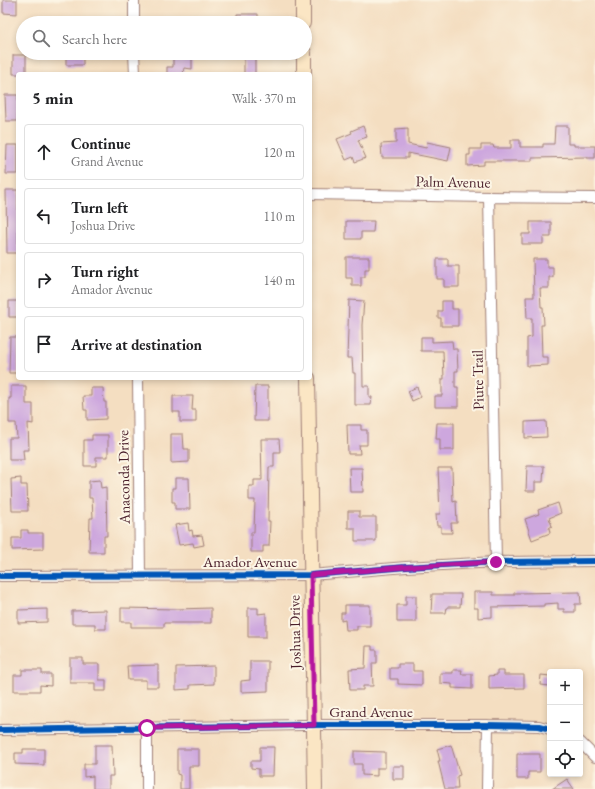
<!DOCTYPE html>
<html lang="en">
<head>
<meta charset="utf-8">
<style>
	body { margin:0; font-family:"EB Garamond",serif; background:#f2f2f2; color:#202124 }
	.controls { position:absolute; right:12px; bottom:12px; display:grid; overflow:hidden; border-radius:4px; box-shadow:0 2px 6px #0003 }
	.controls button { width:36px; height:36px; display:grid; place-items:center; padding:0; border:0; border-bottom:1px solid #e0e0e0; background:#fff; color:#202124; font:20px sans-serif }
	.stop { position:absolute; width:12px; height:12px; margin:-9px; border:3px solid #b5179e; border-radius:50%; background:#fff }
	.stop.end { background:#b5179e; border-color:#fff; box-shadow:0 1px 4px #0008 }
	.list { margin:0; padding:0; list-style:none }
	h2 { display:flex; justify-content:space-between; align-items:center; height:52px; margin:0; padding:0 16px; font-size:17px }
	h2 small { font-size:13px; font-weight:400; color:#757577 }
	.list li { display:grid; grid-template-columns:26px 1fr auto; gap:12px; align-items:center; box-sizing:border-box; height:56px; margin:0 8px 8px; padding:0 8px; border:1px solid #e0e0e0; border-radius:4px }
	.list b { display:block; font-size:15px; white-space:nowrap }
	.list p { margin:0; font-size:13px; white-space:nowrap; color:#757577 }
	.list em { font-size:13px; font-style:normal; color:#757577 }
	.icon { flex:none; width:22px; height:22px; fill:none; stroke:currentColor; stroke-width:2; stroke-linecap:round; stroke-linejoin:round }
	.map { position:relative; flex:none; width:595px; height:789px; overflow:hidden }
	.search { position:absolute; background:#fff; box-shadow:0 2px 6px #0003; left:16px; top:16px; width:296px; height:44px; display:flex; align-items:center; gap:10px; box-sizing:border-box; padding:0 14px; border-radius:22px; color:#757577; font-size:15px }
	.panel { position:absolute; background:#fff; box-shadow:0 2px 6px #0003; left:16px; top:72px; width:296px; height:308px; border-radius:4px }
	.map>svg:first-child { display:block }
</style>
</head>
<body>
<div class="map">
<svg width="595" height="789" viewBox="0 0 595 789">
	<rect width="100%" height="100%" fill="#fcf5e5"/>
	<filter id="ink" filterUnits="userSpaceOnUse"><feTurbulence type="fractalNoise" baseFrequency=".025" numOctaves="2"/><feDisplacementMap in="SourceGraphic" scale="8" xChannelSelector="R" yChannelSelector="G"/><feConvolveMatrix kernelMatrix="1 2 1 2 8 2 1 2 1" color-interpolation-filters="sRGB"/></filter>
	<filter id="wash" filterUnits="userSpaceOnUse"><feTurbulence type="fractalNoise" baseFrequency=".012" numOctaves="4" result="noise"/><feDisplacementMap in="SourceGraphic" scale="16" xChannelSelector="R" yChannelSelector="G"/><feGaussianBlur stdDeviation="0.9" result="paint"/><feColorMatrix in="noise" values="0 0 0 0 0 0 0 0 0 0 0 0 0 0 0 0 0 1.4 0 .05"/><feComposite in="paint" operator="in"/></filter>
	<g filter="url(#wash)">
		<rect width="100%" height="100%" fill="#f4dec1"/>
		<g id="blocks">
			<path fill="#cda7de" d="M 3,0 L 17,0 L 17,14 L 3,13 Z
				M 237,14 L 258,14 L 258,23 L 237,23 Z
				M 66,53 L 83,53 L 83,65 L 66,65 Z
				M 13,55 L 26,55 L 26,74 L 13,74 Z
				M 244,56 L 255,56 L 255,74 L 244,74 Z
				M 173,58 L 192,58 L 192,69 L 184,68 L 183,74 L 167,74 L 167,67 L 173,67 Z
				M 5,95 L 18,95 L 17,121 L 6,121 Z
				M 363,126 L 367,137 L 358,140 L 366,158 L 355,162 L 353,157 L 346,160 L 337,139 L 352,133 L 351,131 Z
				M 555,126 L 568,126 L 568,144 L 574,144 L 574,146 L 595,146 L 595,158 L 587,158 L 587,157 L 532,158 L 532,161 L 484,161 L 484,165 L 467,166 L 467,155 L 470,155 L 470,149 L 481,149 L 481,145 L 493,145 L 494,148 L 511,148 L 511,140 L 520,140 L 520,147 L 543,147 L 543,144 L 554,144 Z
				M 408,128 L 408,144 L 426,148 L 427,142 L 451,147 L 448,161 L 408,153 L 408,158 L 382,158 L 381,144 L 396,143 L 396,129 Z
				M 7,145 L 18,145 L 18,174 L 6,174 Z
				M 6,190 L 18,190 L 18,253 L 7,253 Z
				M 346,221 L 374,221 L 373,232 L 361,232 L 361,239 L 346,239 Z
				M 530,222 L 551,222 L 551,237 L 543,237 L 543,244 L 522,244 L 522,234 L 530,234 Z
				M 346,257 L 369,257 L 369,269 L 365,269 L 365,277 L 361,277 L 361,286 L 352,286 L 352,278 L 346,278 Z
				M 437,259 L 448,259 L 448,266 L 459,266 L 459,287 L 444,287 L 444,279 L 437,279 Z
				M 533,259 L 547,259 L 547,267 L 553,267 L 553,277 L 549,277 L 549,288 L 540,288 L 541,307 L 543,307 L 544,325 L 541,325 L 542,357 L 548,357 L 548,365 L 527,366 L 527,338 L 532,337 L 532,318 L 527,318 L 526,297 L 534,297 Z
				M 349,300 L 364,301 L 362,325 L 363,386 L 369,386 L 369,397 L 372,397 L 371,405 L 355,405 L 355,373 L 353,373 L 352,358 L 347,358 Z
				M 9,301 L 18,301 L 18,317 L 9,317 Z
				M 442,301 L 452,301 L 452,309 L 458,309 L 458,326 L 441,326 L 441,318 L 438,318 L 438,311 L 442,311 Z
				M 10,337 L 18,337 L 18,373 L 9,373 Z
				M 421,337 L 432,337 L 432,342 L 452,341 L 453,349 L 457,349 L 458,371 L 455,371 L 455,387 L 458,387 L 458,407 L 435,407 L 435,396 L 442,396 L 442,379 L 444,379 L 443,351 L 421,351 Z
				M 11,386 L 26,386 L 26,404 L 33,404 L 33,424 L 28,423 L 29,450 L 23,450 L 24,460 L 9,460 L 9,438 L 17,438 L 16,423 L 9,423 L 9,398 L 11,398 Z
				M 255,386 L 268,386 L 268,421 L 254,421 Z
				M 417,387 L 421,397 L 412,401 L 408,391 Z
				M 91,388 L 103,388 L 104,402 L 106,402 L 106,419 L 87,420 L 87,410 L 84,410 L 83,396 L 91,396 Z
				M 173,396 L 193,396 L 192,410 L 196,410 L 196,422 L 180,422 L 180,412 L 173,412 Z
				M 546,421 L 547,437 L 525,438 L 525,422 Z
				M 437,423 L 454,423 L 454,450 L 440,450 L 440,439 L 436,439 Z
				M 347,425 L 361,425 L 361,430 L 367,430 L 367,445 L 359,445 L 360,454 L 348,454 Z
				M 171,434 L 183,434 L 184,449 L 189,449 L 189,462 L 171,463 Z
				M 92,435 L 108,435 L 108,457 L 96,457 L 96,466 L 84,466 L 84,440 L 92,440 Z
				M 261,439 L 279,439 L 280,452 L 274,452 L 274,467 L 269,467 L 268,521 L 270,521 L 269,546 L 263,546 L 263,552 L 251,552 L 251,532 L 254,532 L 255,500 L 249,500 L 249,486 L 254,486 L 254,480 L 262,480 Z
				M 527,466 L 544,466 L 543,482 L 535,482 L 535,491 L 526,491 Z
				M 349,468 L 362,468 L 363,492 L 350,492 Z
				M 438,468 L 452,468 L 453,502 L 456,501 L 457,523 L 451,523 L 452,533 L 441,533 L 441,526 L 437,526 L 436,514 L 440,514 Z
				M 21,478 L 21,485 L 27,485 L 28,511 L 12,511 L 11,479 Z
				M 175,478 L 189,478 L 190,509 L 175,509 L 175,502 L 172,502 L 172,488 L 175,488 Z
				M 100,480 L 101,488 L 106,487 L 107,536 L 104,536 L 104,552 L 89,552 L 90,518 L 93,518 L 92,498 L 89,498 L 89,481 Z
				M 558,503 L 561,513 L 549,518 L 552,526 L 549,528 L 550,533 L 532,540 L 525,519 L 539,514 L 538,510 Z
				M 348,511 L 359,511 L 359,517 L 376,517 L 376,541 L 355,541 L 355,528 L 348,528 Z
				M 188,523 L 189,531 L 192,530 L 193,536 L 202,535 L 204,545 L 194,547 L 193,543 L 179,545 L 175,525 Z
				M 21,530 L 28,530 L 28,533 L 43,533 L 43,549 L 12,550 L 12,538 L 21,538 Z
				M 474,592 L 493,592 L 493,595 L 514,595 L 514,593 L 580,592 L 581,604 L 575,604 L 575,612 L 564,612 L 564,609 L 558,609 L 558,603 L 544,604 L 544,606 L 492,607 L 492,617 L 478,618 L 478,608 L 474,608 Z
				M 432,594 L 461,594 L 460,607 L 447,607 L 446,613 L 431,613 Z
				M 406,596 L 416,596 L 416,622 L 397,622 L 397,605 L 406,605 Z
				M 345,605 L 370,605 L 370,626 L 357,626 L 357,630 L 346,630 L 345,620 L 341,621 L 341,613 L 345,613 Z
				M 121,608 L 177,609 L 211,608 L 211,623 L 164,623 L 164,627 L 131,627 L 131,622 L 121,622 Z
				M 248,608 L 258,608 L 258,614 L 266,613 L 266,637 L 248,637 Z
				M 47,609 L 47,622 L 18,623 L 18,610 Z
				M 106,610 L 106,629 L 95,629 L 95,624 L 72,624 L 72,611 Z
				M 366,646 L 372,646 L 372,650 L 377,650 L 377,663 L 372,663 L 373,686 L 363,686 L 363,690 L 350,690 L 349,669 L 365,668 Z
				M 70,658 L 83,658 L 83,664 L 99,664 L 99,680 L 106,680 L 106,691 L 95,691 L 95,683 L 70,683 Z
				M 250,661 L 268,661 L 268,691 L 241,692 L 241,681 L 250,680 Z
				M 398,664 L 413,664 L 413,671 L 422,671 L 422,685 L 398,684 L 398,679 L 390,679 L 390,668 L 398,668 Z
				M 158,665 L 158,687 L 146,687 L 146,680 L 128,680 L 127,666 Z
				M 214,666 L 214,684 L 190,685 L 190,689 L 176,690 L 176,667 Z
				M 22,670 L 42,670 L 42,674 L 51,674 L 51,686 L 40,685 L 40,691 L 14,691 L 14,675 L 22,675 Z
				M 453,670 L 462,670 L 461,674 L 472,674 L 472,689 L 452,688 L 452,684 L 440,683 L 440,673 L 453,673 Z
				M 497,671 L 504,671 L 504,675 L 524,675 L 524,688 L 489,689 L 489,676 L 497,675 Z
				M 541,675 L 550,676 L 550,686 L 540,685 Z
				M 95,745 L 112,745 L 113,776 L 109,776 L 109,789 L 93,789 L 93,776 L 84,777 L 84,764 L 95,764 Z
				M 451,745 L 460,775 L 457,776 L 458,789 L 445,789 L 438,761 L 440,761 L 437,749 Z
				M 260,747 L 274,747 L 273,776 L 259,776 L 259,769 L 251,768 L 251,761 L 260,761 Z
				M 23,749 L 44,749 L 44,765 L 15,764 L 15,753 L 23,753 Z
				M 177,749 L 199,749 L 199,766 L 189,766 L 189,789 L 180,789 L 180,775 L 177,774 Z
				M 354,751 L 385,752 L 385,768 L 377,768 L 377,776 L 362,775 L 362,764 L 354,764 Z
				M 517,754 L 540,754 L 540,772 L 528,772 L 528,779 L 517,779 Z
				M 393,766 L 404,766 L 404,779 L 393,779 Z
				M 567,779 L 574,789 L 552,789 Z"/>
		</g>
	</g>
	<g filter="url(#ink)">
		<use href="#blocks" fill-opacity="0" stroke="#9f7e76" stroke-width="1"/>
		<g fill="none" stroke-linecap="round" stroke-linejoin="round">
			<g stroke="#9f7e76" stroke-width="12">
				<path id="street" d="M 134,0 L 134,23
					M 134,53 L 135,74
					M 310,194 L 489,197 L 595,198
					M 489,197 L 496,562
					M 138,378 L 140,576
					M 0,576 L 311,575 L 406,567 L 496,562 L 595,561
					M 147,727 L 147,789
					M 0,730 L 302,725 L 488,725 L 539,726 L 550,729
					M 580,742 L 595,757
					M 487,789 L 488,725"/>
			</g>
			<g stroke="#9f7e76" stroke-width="16">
				<path id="secondary" d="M 303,0 L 303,23
					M 304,53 L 304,74
					M 308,378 L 315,789"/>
			</g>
			<use href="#street" stroke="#fff" stroke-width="10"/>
			<use href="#secondary" stroke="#fbe6c4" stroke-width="14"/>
			<g stroke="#fcf5e5" stroke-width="8">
				<path id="cycleway" d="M 0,576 L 311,575 L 406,567 L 496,562 L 595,561
					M 0,730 L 302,725 L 488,725 L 539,726 L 550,729"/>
			</g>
			<use href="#cycleway" stroke="#0057b8" stroke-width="6"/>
		</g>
	</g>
	<g fill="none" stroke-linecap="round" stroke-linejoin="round" filter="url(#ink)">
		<path stroke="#b5179e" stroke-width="5" d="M 147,728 L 314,725 L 311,575 L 406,567 L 496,562"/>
	</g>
	<g text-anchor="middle" stroke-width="4" stroke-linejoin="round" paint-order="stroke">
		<g font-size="15" fill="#4a1f2b" stroke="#fcf5e5">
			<text transform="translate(453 182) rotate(1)" y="5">Palm Avenue</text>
			<text transform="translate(478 380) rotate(-91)" y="5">Piute Trail</text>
			<text transform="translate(124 477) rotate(-91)" y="5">Anaconda Drive</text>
			<text x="250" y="567">Amador Avenue</text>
			<text transform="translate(295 632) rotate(-91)" y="5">Joshua Drive</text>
			<text x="371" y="717">Grand Avenue</text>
		</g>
	</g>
</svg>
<div class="controls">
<button>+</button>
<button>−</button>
<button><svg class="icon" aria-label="locate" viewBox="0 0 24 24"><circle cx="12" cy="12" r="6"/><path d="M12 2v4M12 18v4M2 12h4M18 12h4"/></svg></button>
</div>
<div class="stop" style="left:147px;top:728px"></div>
<div class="stop end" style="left:496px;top:562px"></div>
<div class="search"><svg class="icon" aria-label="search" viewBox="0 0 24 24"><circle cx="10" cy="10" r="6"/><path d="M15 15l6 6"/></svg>Search here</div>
<section class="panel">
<h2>5 min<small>Walk · 370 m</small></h2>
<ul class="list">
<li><svg class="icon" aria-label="ahead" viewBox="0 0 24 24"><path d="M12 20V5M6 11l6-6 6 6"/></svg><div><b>Continue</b><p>Grand Avenue</p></div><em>120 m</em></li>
<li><svg class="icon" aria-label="left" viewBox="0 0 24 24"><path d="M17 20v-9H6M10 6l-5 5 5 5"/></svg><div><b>Turn left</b><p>Joshua Drive</p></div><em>110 m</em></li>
<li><svg class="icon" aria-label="right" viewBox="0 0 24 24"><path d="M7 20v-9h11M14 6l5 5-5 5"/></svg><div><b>Turn right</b><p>Amador Avenue</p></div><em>140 m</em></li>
<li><svg class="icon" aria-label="arrive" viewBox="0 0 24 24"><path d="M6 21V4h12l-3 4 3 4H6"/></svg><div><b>Arrive at destination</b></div></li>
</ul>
</section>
</div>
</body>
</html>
